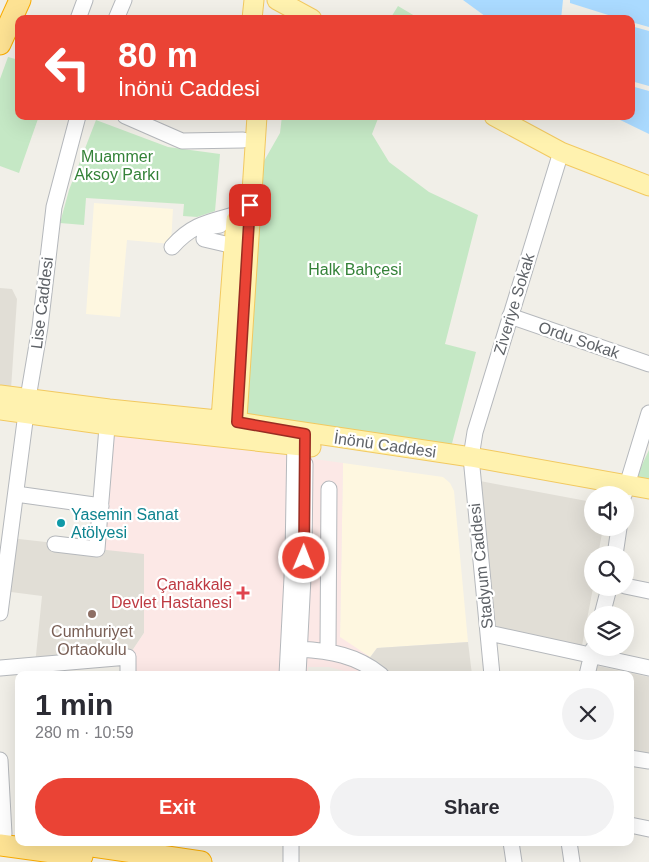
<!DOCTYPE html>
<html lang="en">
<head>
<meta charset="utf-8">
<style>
	body { margin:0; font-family:Helvetica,sans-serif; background:#f2f2f3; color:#2b2b33; height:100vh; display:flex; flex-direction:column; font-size:19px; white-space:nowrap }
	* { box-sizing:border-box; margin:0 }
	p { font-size:16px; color:#7c7c81 }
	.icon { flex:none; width:28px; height:28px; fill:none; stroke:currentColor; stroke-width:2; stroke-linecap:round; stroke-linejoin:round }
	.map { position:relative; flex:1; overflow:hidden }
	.sheet { position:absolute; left:15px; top:671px; width:619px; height:175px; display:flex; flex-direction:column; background:#fff; border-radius:10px; box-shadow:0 5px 20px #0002 }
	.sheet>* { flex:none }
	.guide { position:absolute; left:15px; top:15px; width:620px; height:105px; border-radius:10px; box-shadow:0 5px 20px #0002; background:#ea4335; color:#fff; overflow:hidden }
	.fabs { position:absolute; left:584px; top:486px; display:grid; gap:10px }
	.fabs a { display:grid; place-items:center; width:50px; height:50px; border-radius:50%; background:#fff; box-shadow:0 5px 20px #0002; font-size:25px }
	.pin { position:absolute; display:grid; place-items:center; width:42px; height:42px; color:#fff; margin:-21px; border-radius:10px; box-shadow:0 2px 8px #0006 }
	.me { position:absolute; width:55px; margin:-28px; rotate:1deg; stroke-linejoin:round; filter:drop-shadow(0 0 4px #0008) }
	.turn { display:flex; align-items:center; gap:18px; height:105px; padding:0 20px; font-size:22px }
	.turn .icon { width:65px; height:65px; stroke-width:2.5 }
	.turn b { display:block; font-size:35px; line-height:42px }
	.round { display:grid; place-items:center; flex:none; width:52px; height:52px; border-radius:26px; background:#f2f2f3 }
	.summary { display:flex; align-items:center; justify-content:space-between; height:85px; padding:0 20px }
	h1 { font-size:30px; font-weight:700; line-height:38px }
	.action { display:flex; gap:10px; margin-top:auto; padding:10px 20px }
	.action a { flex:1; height:58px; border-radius:30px; background:#ea4335; color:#fff; font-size:20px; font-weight:700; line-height:58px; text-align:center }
	.action a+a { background:#f2f2f3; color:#2b2b33 }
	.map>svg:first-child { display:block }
	.commercial { fill:#fef7e0 }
	.education { fill:#e1ded6 }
	.medical { fill:#fce8e6 }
	.green { fill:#c5e8c5 }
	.water { fill:#aadaff }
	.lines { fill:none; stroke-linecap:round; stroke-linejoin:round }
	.minor-casing { stroke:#b5b8bc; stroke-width:17 }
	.major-casing { stroke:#f2c960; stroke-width:21 }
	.highway-casing { stroke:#f9ab00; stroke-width:23 }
	.minor { stroke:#fff; stroke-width:15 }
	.major { stroke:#fff2af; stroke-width:19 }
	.highway { stroke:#fde293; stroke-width:21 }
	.route-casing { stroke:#982c22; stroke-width:12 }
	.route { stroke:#ea4335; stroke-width:9 }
	.culture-dot { fill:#0f9aa8; stroke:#fff; stroke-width:2 }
	.health-dot { fill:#e0444e; stroke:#fff; stroke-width:2 }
	.education-dot { fill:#8d6e63; stroke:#fff; stroke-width:2 }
	.labels { text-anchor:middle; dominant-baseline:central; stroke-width:4.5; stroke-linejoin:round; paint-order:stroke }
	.park-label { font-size:16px; fill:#348238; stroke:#fff }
	.street-label { font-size:16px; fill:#5f6368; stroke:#fff }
	.culture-label { font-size:16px; fill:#0d838f; stroke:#fff; text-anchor:start }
	.health-label { font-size:16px; fill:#be3a42; stroke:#fff; text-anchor:end }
	.education-label { font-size:16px; fill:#785e54; stroke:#fff }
</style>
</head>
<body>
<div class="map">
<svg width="649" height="862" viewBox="0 0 649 862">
	<rect width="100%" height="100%" fill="#f1efe8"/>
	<path class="commercial" d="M94 203 173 209 171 244 127 240 120 317 86 314Z
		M343 463 443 477 450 483 454 491 468 642 377 648 370 657 340 638Z"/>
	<path class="education" d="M0 288 12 289 17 299 11 389H0Z
		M480 481 592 502V528H603L598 555H592L593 588 581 651 496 632Z
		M10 538 144 553V633L128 657 35 665 42 596 3 591Z
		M468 642 472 675H357L377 648Z
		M594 665 649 677V754L630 750V675H592Z"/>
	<path class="medical" d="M107 434 212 445 343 463 340 637 370 657 356 674 329 667H308V675H128V657L144 633V554L97 549Z"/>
	<path class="green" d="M398 6 420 19H390Z
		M8 57 19 60V116H39L19 173 0 166V79Z
		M282 116H379L372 134 389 162 429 192 478 215 445 344 476 352 450 451 240 413 255 158 264 161 280 133Z
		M96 120 168 147 220 154 215 211 197 217 183 216 184 204 86 198 84 225 60 223 69 190Z
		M649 450V486L633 484Z"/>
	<path class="water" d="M463 0H563L561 19H489Z
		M570 0H649V27L631 22V19H621L570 3Z
		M631 26 649 31V86L631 81Z
		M631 86 649 91V134L612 116H631Z"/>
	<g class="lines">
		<defs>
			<path id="minor" d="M78 19 85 0
				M116 19 124 0
				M125 116 182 141 243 140
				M220 225 207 227 204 239 234 246
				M172 247C192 224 209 222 237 214
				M510 316 649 364
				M16 494 101 506
				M624 495 649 413
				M55 544 97 549 108 415
				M615 555 619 528
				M625 586 649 591
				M0 613 28 398 40 327 54 207 78 116
				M602 615 609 588
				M489 633 649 668
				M299 649C331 651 356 655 381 675
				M328 650 329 489
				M0 668 128 657V675
				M287 675 293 558 295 436
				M298 675 304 558 305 464
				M492 675 471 457 475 432 561 152
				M587 675 593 649
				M630 758 649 761
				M0 760 4 834
				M630 825 649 829
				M511 842 514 862
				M569 842 572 862
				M291 862V842"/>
			<path id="major" d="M277 0 312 19
				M252 19 254 0
				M494 116 561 152 649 186
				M0 395 109 409 237 422 471 457 649 489
				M0 410 108 425 311 447
				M220 432 236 220
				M236 434 257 116"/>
			<path id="highway" d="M0 44 20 0
				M65 842 201 862
				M0 845 82 856"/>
		</defs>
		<use href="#minor" class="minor-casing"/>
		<use href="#major" class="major-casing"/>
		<use href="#highway" class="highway-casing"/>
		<use href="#minor" class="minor"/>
		<use href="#major" class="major"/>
		<use href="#highway" class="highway"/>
	</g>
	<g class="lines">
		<defs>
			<path id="route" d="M250 205 237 422 305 434 304 558"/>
		</defs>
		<use href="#route" class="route-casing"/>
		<use href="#route" class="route"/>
	</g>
	<circle class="culture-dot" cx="61" cy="523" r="5"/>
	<path class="health-dot" d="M240.5 585.5h5v5h5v5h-5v5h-5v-5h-5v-5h5z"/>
	<circle class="education-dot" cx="92" cy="614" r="5"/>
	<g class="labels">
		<g class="park-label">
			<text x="117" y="156">Muammer<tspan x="117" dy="18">Aksoy Parkı</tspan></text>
			<text x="355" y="269">Halk Bahçesi</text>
		</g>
		<g class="street-label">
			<text transform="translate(42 303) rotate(-83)">Lise Caddesi</text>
			<text transform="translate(514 304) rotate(-73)">Ziveriye Sokak</text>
			<text transform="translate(579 340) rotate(19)">Ordu Sokak</text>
			<text transform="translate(385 445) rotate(8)">İnönü Caddesi</text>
			<text transform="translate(481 566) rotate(-96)">Stadyum Caddesi</text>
		</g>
		<g class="culture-label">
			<text x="71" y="514">Yasemin Sanat<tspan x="71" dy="18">Atölyesi</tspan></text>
		</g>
		<g class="health-label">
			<text x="232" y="584">Çanakkale<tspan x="232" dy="18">Devlet Hastanesi</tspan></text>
		</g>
		<g class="education-label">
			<text x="92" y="631">Cumhuriyet<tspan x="92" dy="18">Ortaokulu</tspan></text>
		</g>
	</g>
</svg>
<div class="fabs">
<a><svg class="icon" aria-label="sound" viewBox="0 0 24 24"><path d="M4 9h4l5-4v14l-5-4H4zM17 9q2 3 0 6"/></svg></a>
<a><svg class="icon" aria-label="search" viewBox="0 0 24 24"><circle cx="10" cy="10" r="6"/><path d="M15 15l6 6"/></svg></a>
<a><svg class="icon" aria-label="layers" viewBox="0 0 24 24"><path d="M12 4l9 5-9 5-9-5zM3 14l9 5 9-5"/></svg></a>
</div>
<div class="pin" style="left:250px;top:205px;background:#d93025"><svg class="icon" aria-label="arrive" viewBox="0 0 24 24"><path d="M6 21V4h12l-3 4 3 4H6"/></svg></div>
<svg class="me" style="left:304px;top:558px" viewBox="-20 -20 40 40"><circle r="17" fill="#ea4335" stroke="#fff" stroke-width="3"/><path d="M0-11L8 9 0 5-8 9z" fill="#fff"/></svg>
<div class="guide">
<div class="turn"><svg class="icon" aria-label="left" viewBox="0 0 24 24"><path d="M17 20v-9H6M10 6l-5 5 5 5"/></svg><div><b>80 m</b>İnönü Caddesi</div></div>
</div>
<section class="sheet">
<div class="summary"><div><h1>1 min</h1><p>280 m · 10:59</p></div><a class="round"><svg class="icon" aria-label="close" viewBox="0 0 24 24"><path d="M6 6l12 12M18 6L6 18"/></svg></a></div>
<div class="action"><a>Exit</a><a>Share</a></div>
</section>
</div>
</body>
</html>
